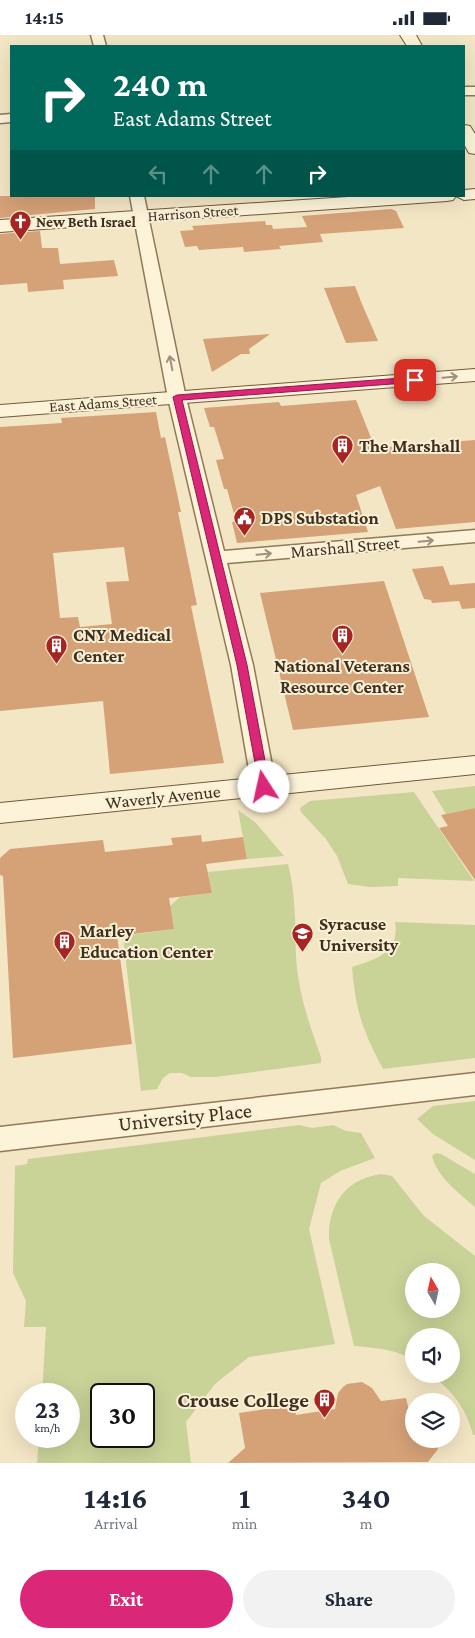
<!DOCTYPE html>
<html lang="en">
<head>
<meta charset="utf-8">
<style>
	body { margin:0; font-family:"Crimson Pro",serif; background:#f2f2f3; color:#1f2937; height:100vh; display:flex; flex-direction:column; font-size:19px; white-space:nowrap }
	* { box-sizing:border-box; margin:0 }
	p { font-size:16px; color:#747a83 }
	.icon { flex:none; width:28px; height:28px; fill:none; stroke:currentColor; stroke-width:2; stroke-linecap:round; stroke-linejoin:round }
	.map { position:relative; height:1428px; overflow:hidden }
	.side { display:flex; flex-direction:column; background:#fff; flex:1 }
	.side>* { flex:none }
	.banner { position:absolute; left:10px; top:10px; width:455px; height:152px; border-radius:0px; box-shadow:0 5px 20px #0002; background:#00695c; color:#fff; overflow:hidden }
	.needle { width:32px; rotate:351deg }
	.controls { position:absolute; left:405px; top:1228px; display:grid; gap:10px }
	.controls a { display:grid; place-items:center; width:55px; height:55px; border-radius:50%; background:#fff; box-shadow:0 5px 20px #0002; font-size:25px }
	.speed { position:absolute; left:15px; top:1348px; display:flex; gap:10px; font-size:25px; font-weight:700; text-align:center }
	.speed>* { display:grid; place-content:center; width:65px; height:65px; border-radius:50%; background:#fff; box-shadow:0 5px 20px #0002; line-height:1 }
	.speed small { font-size:12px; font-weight:400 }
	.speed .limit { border:2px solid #111; border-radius:8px; background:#fff; color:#111 }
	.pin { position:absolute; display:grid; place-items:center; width:42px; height:42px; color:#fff; margin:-21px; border-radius:10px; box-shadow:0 2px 8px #0006 }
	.me { position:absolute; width:55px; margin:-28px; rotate:350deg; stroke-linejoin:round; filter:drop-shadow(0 0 4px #0008) }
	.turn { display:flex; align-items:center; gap:18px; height:105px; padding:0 20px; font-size:22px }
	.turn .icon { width:65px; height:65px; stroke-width:2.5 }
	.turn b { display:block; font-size:35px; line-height:42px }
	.lanes { display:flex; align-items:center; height:48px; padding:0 20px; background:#0003; justify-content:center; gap:25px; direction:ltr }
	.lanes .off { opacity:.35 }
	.eta { display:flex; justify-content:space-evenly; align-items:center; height:85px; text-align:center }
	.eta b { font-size:30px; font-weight:700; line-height:35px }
	.button { display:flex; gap:10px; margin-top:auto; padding:10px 20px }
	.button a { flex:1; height:58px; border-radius:30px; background:#db2777; color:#fff; font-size:20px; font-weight:700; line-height:58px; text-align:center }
	.button a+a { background:#f2f2f3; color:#1f2937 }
	.status { display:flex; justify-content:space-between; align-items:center; height:35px; padding:0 25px; background:#fff; direction:ltr }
	.status svg { height:14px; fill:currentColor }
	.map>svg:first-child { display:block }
	.green { fill:#c9d297; fill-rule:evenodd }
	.building { fill:#d5a177; fill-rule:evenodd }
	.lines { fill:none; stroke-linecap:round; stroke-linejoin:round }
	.street-casing { stroke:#907858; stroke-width:3 }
	.secondary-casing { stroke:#72593b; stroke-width:2 }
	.street { fill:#fcf3d9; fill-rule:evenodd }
	.secondary { fill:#fcf3d9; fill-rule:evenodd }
	.oneway { stroke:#9e917c }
	.route { fill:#db2777; stroke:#8e194d }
	.labels { text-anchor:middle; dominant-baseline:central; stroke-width:4; stroke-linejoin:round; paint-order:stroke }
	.far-street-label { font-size:15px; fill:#3f2f1e; stroke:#f9f0d5 }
	.far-poi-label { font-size:15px; font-weight:bold; fill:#3f2f1e; stroke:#f9f0d5; text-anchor:start }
	.poi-label { font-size:18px; font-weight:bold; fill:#3f2f1e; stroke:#f9f0d5; text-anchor:start }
	.street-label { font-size:18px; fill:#3f2f1e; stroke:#f9f0d5 }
	.near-street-label { font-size:21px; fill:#3f2f1e; stroke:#f9f0d5 }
	.near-poi-label { font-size:21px; font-weight:bold; fill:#3f2f1e; stroke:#f9f0d5; text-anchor:end }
</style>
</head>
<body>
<div class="status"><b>14:15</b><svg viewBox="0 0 49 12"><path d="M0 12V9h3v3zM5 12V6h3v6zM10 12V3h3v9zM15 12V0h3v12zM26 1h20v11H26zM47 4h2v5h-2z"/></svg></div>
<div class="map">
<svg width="475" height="1428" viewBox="0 0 475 1428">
	<rect width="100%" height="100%" fill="#f3e6c5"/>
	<path class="green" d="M475 751V773L446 779 432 756Z
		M414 757 474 846 398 843V851L370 852 348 849 337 821 326 804 301 777 300 773 310 766Z
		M238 775 255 787 284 821 247 824Z
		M288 829C296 860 295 890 296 921 298 957 309 989 321 1022V1028L216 1042H191L182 1038H170L163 1043 157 1054 141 1056 123 901 174 894 170 871 180 862 212 858 208 837Z
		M395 887 475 890V1023L383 1034C362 994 356 977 352 932 377 924 400 918 395 887Z
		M475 1066V1125L433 1099 417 1084 433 1071Z
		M299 1090 312 1093 333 1090 346 1096 361 1098 375 1123 340 1136 321 1148 309 1194 335 1309 249 1322 215 1349 186 1387 191 1428H37L39 1401H69V1359H42L46 1292H24L26 1266 13 1238 15 1131 27 1129 28 1124ZM101 1359H144V1401H101Z
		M436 1118 441 1119 475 1139V1172C459 1158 437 1142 432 1121Z
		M381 1139 392 1141 424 1181 475 1221V1400H473C466 1373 453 1356 430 1339H451V1301H414V1326C398 1314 374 1313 354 1311L329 1204C328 1169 346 1144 381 1139ZM414 1236H451V1274H414Z"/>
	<path class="building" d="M0 161H95V174L0 183Z
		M391 174 396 176 404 193 320 199 323 207 279 211 281 214 244 217 243 212 199 215 197 211 185 212 180 196 194 195 192 191 265 186 266 190H272L273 194 307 192 302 181Z
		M40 196 42 213H58L60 229 114 225 118 241 63 245 64 254 28 257 27 248 0 250V199Z
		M355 251 362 269 378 306 346 308 324 253Z
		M270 299 249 314 250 319H241L212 337 203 304Z
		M356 365 375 413 475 405V487L396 494 380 451 356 460 368 497 237 508 232 487 236 486 227 454H224L216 425 224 424 214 392H210L204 373 279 367 281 371Z
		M156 377 161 403 165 402 181 477H178L197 570 191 571 224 728 110 739 103 666 0 676V392L62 388 61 383ZM124 512 129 546 106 547 112 589 80 592 78 582 60 583 53 518Z
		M443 531 450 550 475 548V573L462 574 459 566 432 568 431 565 424 564 412 534Z
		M384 546 429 682 293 695 260 558Z
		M475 773V845L439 793 448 791 441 780Z
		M201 800 202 807 243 802 247 824 206 829 212 858 169 863 174 894 117 901 132 1009 13 1023 3 841 0 840V823L10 814 103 805 105 817 173 810 171 803Z
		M362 1347 372 1353 381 1366 406 1363 412 1388H414V1404H435L438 1414 428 1427 228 1428 245 1413 239 1378 294 1370 296 1380 335 1374 338 1358 343 1352 347 1349Z"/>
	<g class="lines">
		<defs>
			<path id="street" d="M91 0H103L106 11H94Z
				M464 52H475V60H464Z
				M11 79V87L0 88V80Z
				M130 161H144L186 363 224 516 475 495V507L227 528 253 630 276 752 272 758 264 760 256 758 252 752 231 630 168 363Z
				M475 1038V1060L0 1116V1092Z"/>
			<path id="secondary" d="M400 0H416L422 11H407Z
				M464 90 470 91 475 99V119L469 118 464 109Z
				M475 154V164L464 165 456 161H464V155Z
				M363 161H456L453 165 447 166 0 197V185Z
				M475 334V346L0 382V370Z
				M475 721V739L0 788V768Z"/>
		</defs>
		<use href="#street" class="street-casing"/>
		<use href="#secondary" class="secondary-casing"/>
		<use href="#street" class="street"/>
		<use href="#secondary" class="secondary"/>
	</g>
	<defs><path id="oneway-shaft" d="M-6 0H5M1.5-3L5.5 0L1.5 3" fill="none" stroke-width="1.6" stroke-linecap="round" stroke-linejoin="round" transform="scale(1.25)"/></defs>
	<g class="oneway">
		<use href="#oneway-shaft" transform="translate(171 328) rotate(-101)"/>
		<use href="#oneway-shaft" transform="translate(450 342) rotate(-5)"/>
		<use href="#oneway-shaft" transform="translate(426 506) rotate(-5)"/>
		<use href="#oneway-shaft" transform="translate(264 519) rotate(-5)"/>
	</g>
	<path class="route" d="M415 342 419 345 418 347 182 365 247 630 270 752 268 755H260L237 630 173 362 177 360Z"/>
	<defs>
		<symbol id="church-pin" viewBox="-11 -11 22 30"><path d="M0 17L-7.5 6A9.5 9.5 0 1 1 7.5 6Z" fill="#a62522" stroke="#f9f0d5"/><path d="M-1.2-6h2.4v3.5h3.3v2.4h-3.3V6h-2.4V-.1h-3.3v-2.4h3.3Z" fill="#fff"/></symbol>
		<symbol id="building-pin" viewBox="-11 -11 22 30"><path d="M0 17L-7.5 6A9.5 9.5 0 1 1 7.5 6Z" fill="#a62522" stroke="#f9f0d5"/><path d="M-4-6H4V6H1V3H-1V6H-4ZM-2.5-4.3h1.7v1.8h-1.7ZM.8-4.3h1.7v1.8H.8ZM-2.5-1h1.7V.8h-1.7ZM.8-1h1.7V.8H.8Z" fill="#fff"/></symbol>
		<symbol id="civic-pin" viewBox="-11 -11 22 30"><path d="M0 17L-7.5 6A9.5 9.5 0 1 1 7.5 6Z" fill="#a62522" stroke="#f9f0d5"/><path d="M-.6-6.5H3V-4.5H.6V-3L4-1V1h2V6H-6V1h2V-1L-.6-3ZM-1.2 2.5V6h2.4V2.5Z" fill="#fff"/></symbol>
		<symbol id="university-pin" viewBox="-11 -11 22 30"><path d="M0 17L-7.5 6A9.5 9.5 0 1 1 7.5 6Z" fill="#a62522" stroke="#f9f0d5"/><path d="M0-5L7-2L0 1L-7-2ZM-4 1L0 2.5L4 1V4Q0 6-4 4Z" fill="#fff"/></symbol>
	</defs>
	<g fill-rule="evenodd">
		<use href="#church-pin" x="8" y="174" width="25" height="34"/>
		<use href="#building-pin" x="330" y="398" width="25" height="34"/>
		<use href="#civic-pin" x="232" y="470" width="25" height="34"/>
		<use href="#building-pin" x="330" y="588" width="25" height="34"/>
		<use href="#building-pin" x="44" y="598" width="25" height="34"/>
		<use href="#university-pin" x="290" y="886" width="25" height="34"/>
		<use href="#building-pin" x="52" y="894" width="25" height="34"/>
		<use href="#building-pin" x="312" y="1352" width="25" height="34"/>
	</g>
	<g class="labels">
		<g class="far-street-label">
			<text transform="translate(193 178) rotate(-4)">Harrison Street</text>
			<text transform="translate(103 368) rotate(-4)">East Adams Street</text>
		</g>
		<g class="far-poi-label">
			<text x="36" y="187">New Beth Israel</text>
		</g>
		<g class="poi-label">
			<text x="359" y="411">The Marshall</text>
			<text x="261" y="483">DPS Substation</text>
			<text x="73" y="600">CNY Medical<tspan x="73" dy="21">Center</tspan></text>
			<text x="342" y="631" text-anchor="middle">National Veterans<tspan x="342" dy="21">Resource Center</tspan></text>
			<text x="319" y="889">Syracuse<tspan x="319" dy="21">University</tspan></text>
			<text x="80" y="896">Marley<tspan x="80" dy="21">Education Center</tspan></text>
		</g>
		<g class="street-label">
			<text transform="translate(345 512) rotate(-5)">Marshall Street</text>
			<text transform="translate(163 762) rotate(-6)">Waverly Avenue</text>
		</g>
		<g class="near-street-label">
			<text transform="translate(185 1082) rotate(-6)">University Place</text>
		</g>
		<g class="near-poi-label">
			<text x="309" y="1365">Crouse College</text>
		</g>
	</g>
</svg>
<div class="controls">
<a><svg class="needle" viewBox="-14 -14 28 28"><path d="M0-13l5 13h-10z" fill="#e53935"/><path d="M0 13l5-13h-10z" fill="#747a83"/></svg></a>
<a><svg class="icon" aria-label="sound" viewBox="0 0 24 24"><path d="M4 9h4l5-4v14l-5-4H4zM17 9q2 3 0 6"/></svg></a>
<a><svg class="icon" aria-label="layers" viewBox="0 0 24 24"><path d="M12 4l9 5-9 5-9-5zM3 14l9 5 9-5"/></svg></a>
</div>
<div class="speed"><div>23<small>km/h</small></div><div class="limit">30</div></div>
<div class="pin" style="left:415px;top:345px;background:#d93025"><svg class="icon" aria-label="arrive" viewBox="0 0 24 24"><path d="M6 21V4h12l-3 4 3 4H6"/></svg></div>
<svg class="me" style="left:264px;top:752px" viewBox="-20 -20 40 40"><circle r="19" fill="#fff"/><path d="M0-13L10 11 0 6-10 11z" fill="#db2777"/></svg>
<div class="banner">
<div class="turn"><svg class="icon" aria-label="right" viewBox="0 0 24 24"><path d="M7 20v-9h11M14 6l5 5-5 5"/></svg><div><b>240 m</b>East Adams Street</div></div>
<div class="lanes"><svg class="icon off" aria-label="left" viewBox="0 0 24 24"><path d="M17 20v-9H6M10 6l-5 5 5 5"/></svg><svg class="icon off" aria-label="ahead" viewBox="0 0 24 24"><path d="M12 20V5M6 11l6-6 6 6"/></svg><svg class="icon off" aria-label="ahead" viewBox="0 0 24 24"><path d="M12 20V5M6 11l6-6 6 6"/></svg><svg class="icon" aria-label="right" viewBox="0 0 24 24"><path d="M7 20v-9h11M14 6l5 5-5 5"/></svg></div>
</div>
</div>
<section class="side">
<div class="eta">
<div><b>14:16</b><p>Arrival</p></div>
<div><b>1</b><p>min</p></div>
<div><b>340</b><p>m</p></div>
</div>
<div class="button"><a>Exit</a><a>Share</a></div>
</section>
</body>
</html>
